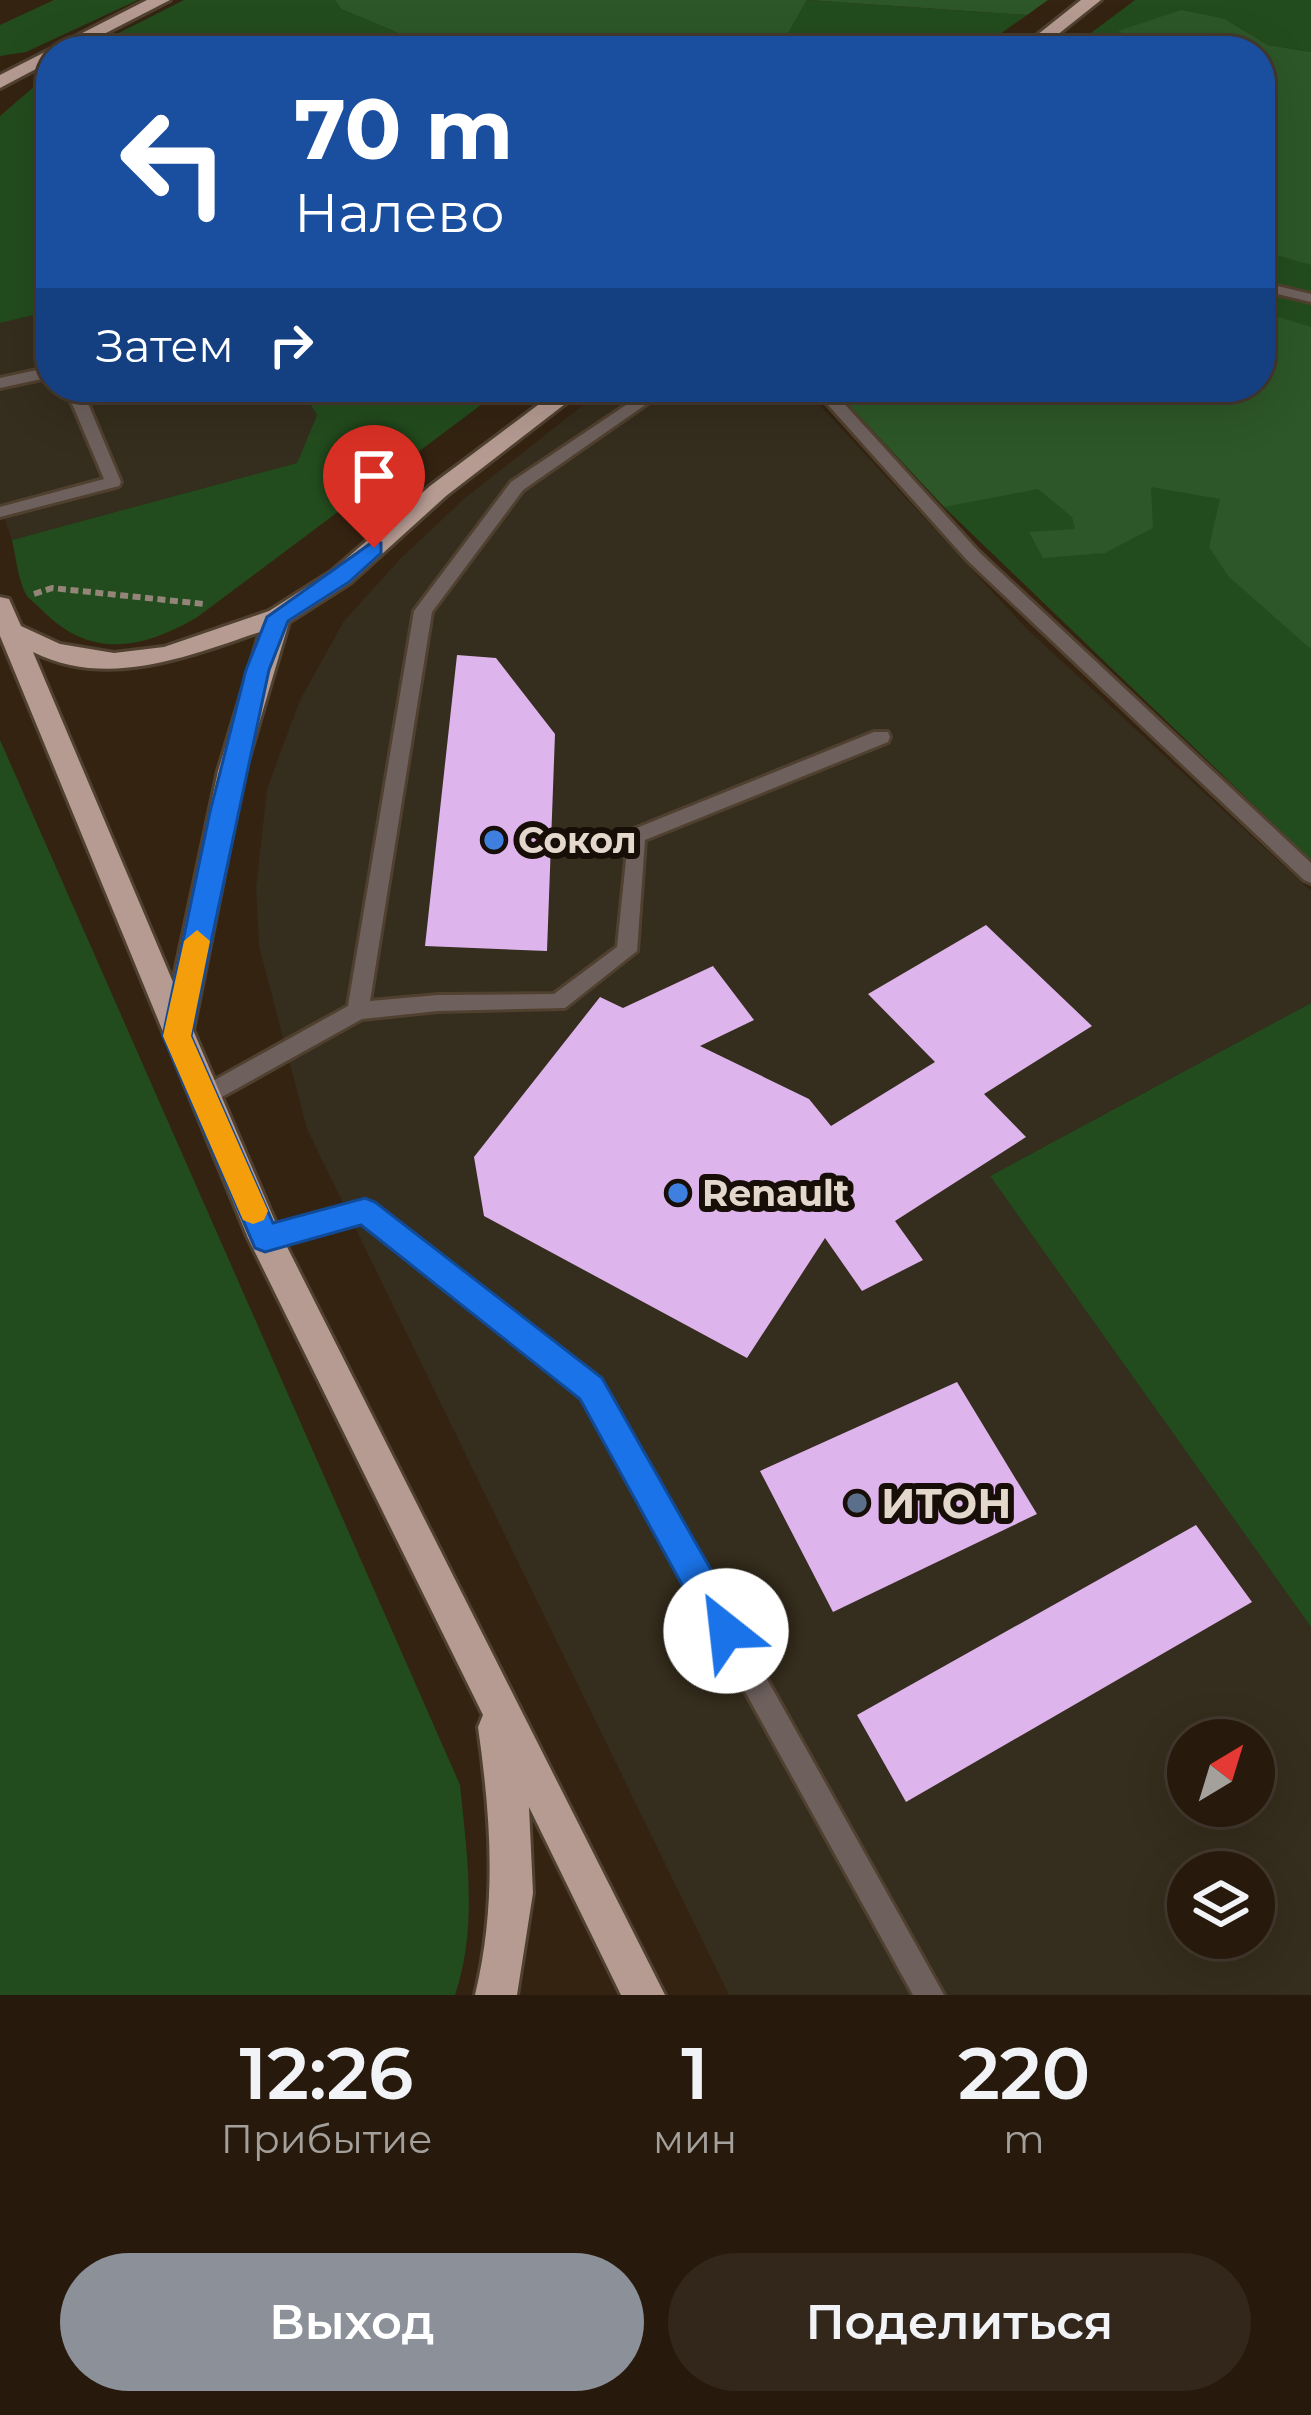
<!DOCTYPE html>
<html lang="ru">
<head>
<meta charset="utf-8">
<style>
	body { margin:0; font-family:Montserrat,sans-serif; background:#33271b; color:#f1f3f6; height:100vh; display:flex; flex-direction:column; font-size:45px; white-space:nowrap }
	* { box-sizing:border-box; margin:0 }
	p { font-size:39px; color:#a4a19d }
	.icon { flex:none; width:66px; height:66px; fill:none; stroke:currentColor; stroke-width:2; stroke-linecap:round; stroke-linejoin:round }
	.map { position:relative; height:1995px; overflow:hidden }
	.drawer { display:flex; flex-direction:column; background:#271a0d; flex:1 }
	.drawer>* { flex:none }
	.banner { position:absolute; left:36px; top:36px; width:1239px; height:366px; border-radius:48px; box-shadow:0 12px 48px #0002,0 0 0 3px #43382e; background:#1a4fa0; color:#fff; overflow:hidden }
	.needle { width:78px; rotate:38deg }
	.tools { position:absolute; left:1167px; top:1719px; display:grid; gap:24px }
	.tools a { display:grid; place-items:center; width:108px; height:108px; border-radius:50%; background:#271a0d; box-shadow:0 12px 48px #0002,0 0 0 3px #43382e; font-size:60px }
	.pin { position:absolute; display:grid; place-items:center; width:102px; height:102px; color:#fff; margin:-123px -51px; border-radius:50% 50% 50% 0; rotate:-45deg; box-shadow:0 0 12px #0007 }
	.pin .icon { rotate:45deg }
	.me { position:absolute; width:132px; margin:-66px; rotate:331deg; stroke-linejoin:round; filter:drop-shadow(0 0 9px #0008) }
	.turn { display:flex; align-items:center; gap:42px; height:252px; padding:0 60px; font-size:54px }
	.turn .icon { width:156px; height:156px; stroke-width:2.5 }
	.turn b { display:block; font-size:84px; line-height:102px }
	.then { display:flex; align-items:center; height:114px; padding:0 60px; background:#0003; gap:24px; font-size:45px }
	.eta { display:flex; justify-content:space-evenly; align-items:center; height:204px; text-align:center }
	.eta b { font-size:72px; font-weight:600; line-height:84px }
	.action { display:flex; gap:24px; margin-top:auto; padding:24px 60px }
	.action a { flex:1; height:138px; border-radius:72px; background:#8c9099; color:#fff; font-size:48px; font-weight:600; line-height:138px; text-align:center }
	.action a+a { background:#33271b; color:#f1f3f6 }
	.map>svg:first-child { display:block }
	.commercial { fill:#352d1d; fill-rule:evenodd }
	.green { fill:#234c1e }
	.forest { fill:#2d5728 }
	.building { fill:#deb4ec }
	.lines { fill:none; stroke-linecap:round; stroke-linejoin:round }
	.service-casing { stroke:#50402f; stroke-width:6 }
	.primary-casing { stroke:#50402f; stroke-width:6 }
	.path { stroke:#938577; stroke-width:6; stroke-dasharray:8 4.5; stroke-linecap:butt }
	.service { fill:#6e615d; fill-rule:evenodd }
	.primary { fill:#b59b92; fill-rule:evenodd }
	.route { fill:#1a73e8; stroke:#114b97; stroke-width:3 }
	.slow { fill:#f59e0b }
	.shop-dot { fill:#3f7fe0; stroke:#160e07; stroke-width:4.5 }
	.service-dot { fill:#5c6f8a; stroke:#160e07; stroke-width:4.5 }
	.labels { text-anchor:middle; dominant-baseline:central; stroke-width:12; stroke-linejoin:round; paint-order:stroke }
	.poi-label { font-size:36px; font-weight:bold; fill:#e4d8cd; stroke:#160e07; text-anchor:start }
	.near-poi-label { font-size:42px; font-weight:bold; fill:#e4d8cd; stroke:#160e07; text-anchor:start }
</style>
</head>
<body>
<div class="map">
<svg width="1311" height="1995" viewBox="0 0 1311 1995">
	<rect width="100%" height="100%" fill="#342311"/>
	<path class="commercial" d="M51 311V387H300L317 415 297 463 12 540 0 506V323Z
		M606 387H803L1028 630 1311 891V1003L990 1176 1311 1627V1995H729L307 1129 259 946 256 888 267 789 300 700 344 621 400 559 465 498ZM1188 1740H1254V1806H1188ZM1188 1872H1254V1938H1188Z"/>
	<path class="green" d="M54 0H138L26 52 0 56V25Z
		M184 0H335L341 9 441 51H83Z
		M807 0 1027 15 976 51H778Z
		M1135 0H1311V52L1268 45 1225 19 1120 31 1161 51H1067Z
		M51 72V311L0 323V116Z
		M1260 161 1311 180V860L944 507 972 387H1260Z
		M300 387H505L196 618C140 650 89 659 41 609 40 608 28 597 27 596 18 581 16 557 12 540L297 463 317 415Z
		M0 740 460 1785C467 1855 478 1927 455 1995H0Z
		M1311 1003V1627L990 1176Z"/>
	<path class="forest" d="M335 0H1048L1027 15 807 0 778 51H441L341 9Z
		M1181 10 1225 19 1268 45 1311 52V265L1260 250V51H1161L1118 31Z
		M1260 311 1311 327V649L1229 577 1209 547 1220 499 1151 487 1153 528 1105 553 1043 558 1029 532 1075 529 1072 517 1038 489 944 507 832 387H1260Z"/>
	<path class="building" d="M457 655 496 658 555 734 547 951 425 946Z
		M986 925 1092 1026 984 1094 1026 1137 895 1221 923 1260 862 1291 825 1238 747 1358 484 1216 474 1157 600 997 623 1008 713 966 754 1020 700 1046 809 1099 831 1126 935 1062 868 994Z
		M957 1382 1037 1514 833 1612 760 1471Z
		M1196 1525 1252 1602 906 1802 857 1715Z"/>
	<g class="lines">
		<defs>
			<path id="service" d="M1260 282 1311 294V302L1260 290Z
				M51 367V377L0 388V378Z
				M65 387H81L121 482 119 486 0 517V507L104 479Z
				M653 387H671L523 490 432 612 370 1001 438 995 554 994 617 947 629 831 874 732H888L890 737 888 742 645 840 637 951 565 1008 438 1011 362 1019 211 1103 203 1106 195 1103 192 1097 195 1091 348 1006 414 611 511 482Z
				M812 387H829L979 552 1311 863V883L1304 880 967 560Z
				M365 1201 600 1381 944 1995H913L582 1397 362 1222 265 1248 257 1245 253 1238 257 1231 265 1228Z"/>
			<path id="primary" d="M147 0H170L71 51H51V61L0 88V75Z
				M1081 0H1101L1037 51H1017Z
				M562 387H587L446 496 350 583 289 622 245 771 193 1030 280 1233 665 1995H621L529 1807 533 1893 517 1995H475C497 1904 491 1819 478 1727L483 1715 248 1238 0 636V597L9 599 21 626 60 644 114 653 164 647 269 611 332 571 430 486ZM260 632 218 771 173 982 33 652C108 689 186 657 260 632Z"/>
		</defs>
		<use href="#service" class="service-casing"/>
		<use href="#primary" class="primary-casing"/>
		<path class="path" d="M34 594 52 588 204 604"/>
		<use href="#service" class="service"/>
		<use href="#primary" class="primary"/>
	</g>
	<path class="route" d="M374 541 381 543V553L349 582 288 621 269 670 191 1036 273 1223 365 1198 375 1202 602 1378 739 1619 744 1631 739 1643 726 1648 714 1643 580 1399 361 1225 265 1252 255 1248 163 1036 210 812 246 670 267 617Z"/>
	<path class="slow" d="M197 930 210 941 191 1036 268 1211 264 1220 253 1224 243 1220 163 1036 184 941Z"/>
	<g class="shop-dot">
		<circle cx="494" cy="840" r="12"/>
		<circle cx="678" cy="1193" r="12"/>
	</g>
	<circle class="service-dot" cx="857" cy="1503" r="12"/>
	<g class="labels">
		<g class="poi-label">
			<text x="518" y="840">Сокол</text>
			<text x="702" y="1193">Renault</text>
		</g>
		<g class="near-poi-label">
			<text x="881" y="1503">ИТОН</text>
		</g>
	</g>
</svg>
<div class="tools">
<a><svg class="needle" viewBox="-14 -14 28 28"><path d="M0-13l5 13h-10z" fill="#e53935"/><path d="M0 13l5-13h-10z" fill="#a4a19d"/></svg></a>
<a><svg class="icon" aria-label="layers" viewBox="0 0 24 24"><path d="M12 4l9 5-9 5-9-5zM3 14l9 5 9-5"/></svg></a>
</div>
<div class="pin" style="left:374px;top:548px;background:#d93025"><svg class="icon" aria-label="arrive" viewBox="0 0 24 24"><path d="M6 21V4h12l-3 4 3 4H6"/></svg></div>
<svg class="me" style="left:726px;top:1631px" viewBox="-20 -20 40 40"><circle r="19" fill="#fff"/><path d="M0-13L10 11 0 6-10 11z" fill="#1a73e8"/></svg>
<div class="banner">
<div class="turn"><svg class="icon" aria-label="left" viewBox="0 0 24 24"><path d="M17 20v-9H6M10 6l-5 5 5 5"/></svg><div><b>70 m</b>Налево</div></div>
<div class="then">Затем<svg class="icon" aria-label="right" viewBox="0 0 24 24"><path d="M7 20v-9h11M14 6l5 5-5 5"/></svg></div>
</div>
</div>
<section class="drawer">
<div class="eta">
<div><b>12:26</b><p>Прибытие</p></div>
<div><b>1</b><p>мин</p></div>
<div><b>220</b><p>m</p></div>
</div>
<div class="action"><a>Выход</a><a>Поделиться</a></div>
</section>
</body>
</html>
